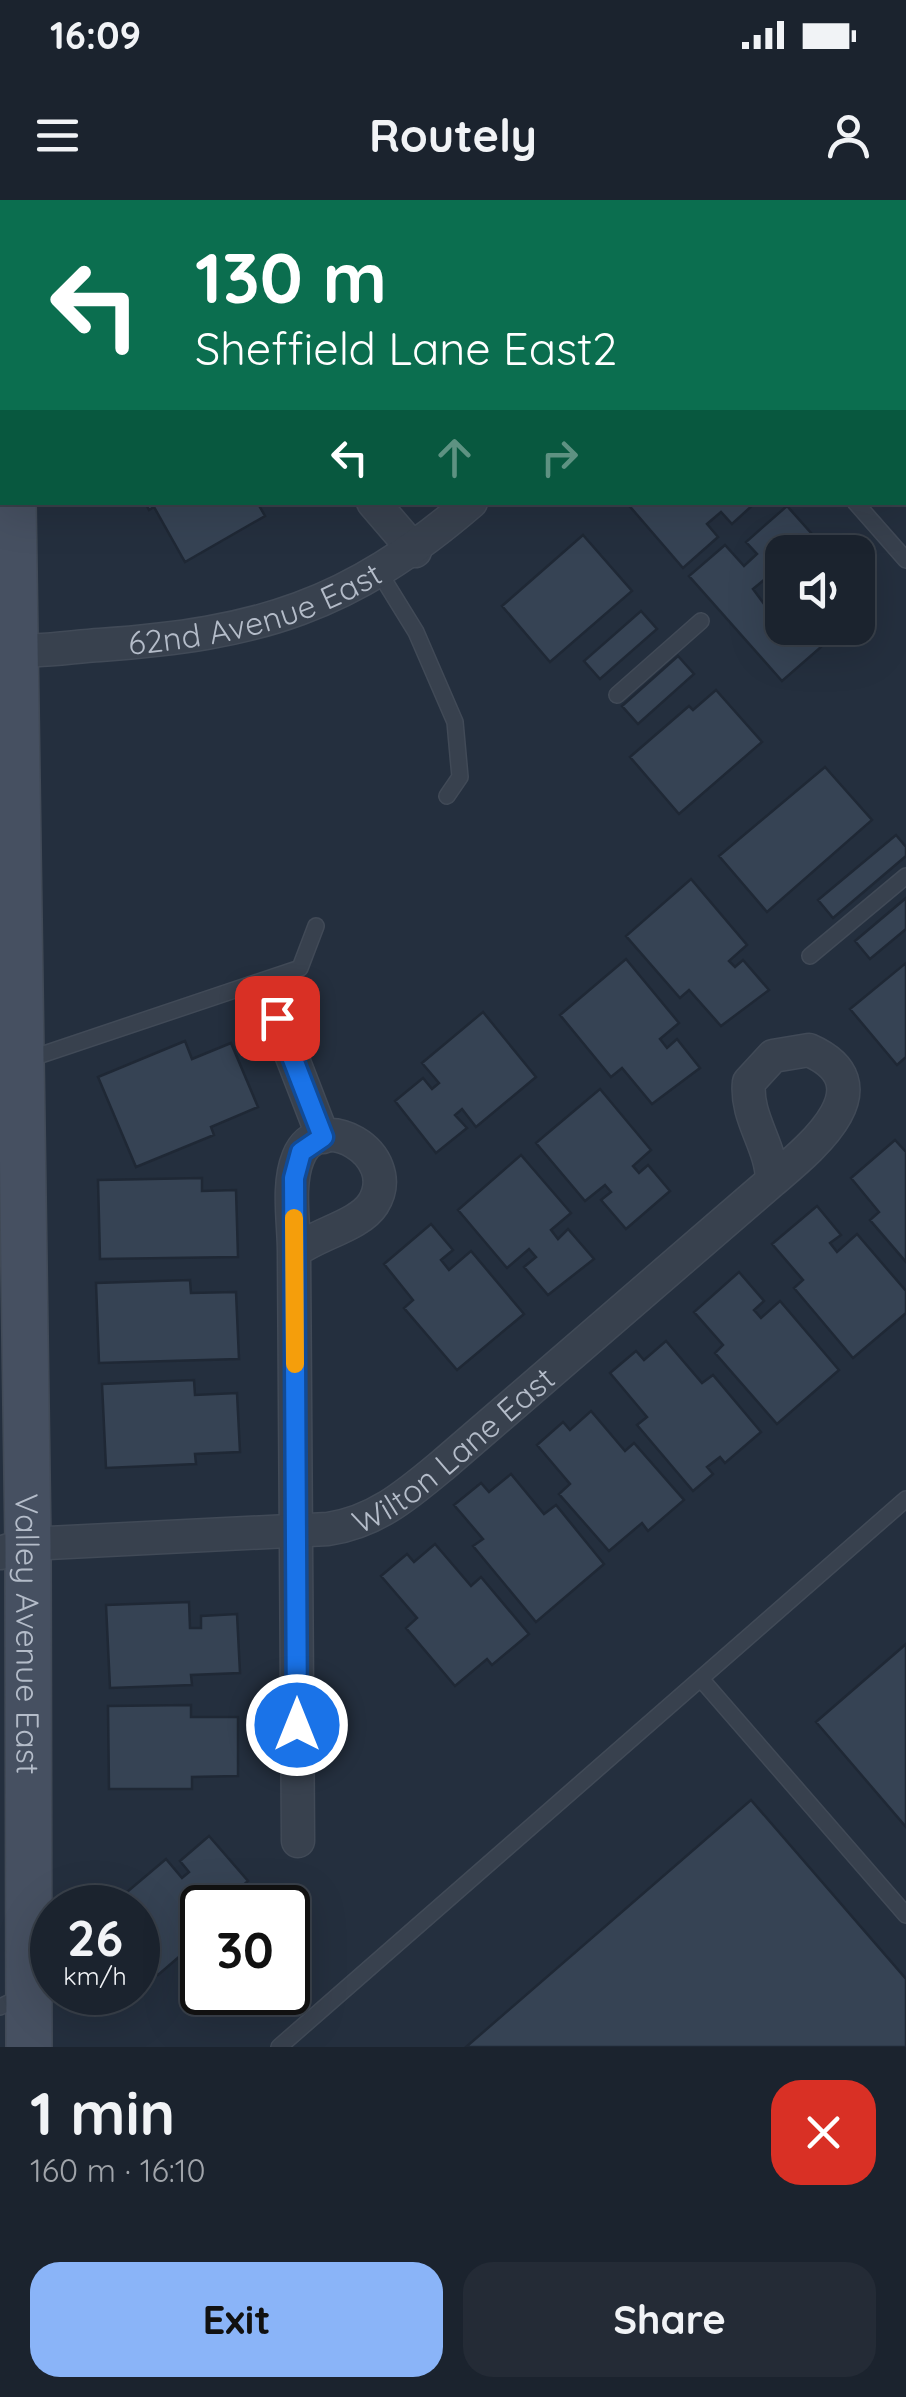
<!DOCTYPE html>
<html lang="en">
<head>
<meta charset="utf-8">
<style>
	body { margin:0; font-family:Quicksand,sans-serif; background:#242b36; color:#f1f3f6; height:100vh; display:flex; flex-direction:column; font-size:38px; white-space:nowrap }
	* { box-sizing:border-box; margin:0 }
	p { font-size:32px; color:#a0a4aa }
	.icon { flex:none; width:55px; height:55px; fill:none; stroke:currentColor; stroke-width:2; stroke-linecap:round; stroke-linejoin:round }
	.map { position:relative; height:1847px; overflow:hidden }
	.side { display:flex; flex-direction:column; background:#1b232e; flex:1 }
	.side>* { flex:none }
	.hud { position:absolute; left:0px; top:0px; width:908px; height:305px; box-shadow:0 10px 40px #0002,0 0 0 2px #39404a; background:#0b6e4f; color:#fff; overflow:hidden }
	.controls { position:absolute; left:765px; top:335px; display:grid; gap:20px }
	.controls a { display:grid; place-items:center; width:110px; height:110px; border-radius:20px; background:#1b232e; box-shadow:0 10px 40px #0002,0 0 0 2px #39404a; font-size:50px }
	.speed { position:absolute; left:30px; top:1685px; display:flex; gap:20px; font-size:50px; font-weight:700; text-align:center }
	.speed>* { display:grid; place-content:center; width:130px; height:130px; border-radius:50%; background:#1b232e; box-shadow:0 10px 40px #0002,0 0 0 2px #39404a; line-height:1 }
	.speed small { font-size:25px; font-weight:400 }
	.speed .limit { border:5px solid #111; border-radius:15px; background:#fff; color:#111 }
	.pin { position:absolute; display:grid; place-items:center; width:85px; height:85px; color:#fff; margin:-42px; border-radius:20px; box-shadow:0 5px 15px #0006 }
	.me { position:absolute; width:110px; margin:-55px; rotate:0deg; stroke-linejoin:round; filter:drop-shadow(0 0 8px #0008) }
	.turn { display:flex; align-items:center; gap:35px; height:210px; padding:0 30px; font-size:45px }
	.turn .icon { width:130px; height:130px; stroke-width:2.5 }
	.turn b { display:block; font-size:70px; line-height:85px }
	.lanes { display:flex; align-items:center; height:95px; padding:0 30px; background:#0003; justify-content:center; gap:50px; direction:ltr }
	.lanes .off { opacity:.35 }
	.round { display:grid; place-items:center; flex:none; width:105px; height:105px; border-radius:30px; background:#242b36 }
	.headline { display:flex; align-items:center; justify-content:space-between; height:170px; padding:0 30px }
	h1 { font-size:60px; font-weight:700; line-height:75px }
	.cta { display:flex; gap:20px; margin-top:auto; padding:20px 30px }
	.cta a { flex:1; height:115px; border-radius:30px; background:#8ab4f8; color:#111; font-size:40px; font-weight:700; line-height:115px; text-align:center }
	.cta a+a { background:#242b36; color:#f1f3f6 }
	.status { display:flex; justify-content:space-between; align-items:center; height:70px; padding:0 50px; background:#1b232e; direction:ltr }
	.status svg { height:28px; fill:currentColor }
	header { display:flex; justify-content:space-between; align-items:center; height:130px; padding:0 30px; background:#1b232e; font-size:45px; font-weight:700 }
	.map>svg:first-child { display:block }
	.building { fill:#364354; stroke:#1f2835; stroke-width:2.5 }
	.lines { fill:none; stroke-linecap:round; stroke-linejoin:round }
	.service-casing { stroke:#414a57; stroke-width:18 }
	.minor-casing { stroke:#414a57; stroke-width:35 }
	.secondary-casing { stroke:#414a57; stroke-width:48 }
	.service { stroke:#38414e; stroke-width:15 }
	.minor { stroke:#38414e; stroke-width:32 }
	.secondary { stroke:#465061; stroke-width:45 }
	.route-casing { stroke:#114b97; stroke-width:25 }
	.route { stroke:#1a73e8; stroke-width:18 }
	.slow { stroke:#f59e0b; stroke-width:18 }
	.labels { text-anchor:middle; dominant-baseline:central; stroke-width:10; stroke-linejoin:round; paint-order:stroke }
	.street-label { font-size:32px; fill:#b4bcc9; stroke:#1d2633 }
</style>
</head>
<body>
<div class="status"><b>16:09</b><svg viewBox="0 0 49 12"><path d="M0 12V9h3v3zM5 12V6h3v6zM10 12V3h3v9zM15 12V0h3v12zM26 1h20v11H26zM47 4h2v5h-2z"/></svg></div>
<header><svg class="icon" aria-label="menu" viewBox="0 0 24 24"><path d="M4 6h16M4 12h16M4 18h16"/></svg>Routely<svg class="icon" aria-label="person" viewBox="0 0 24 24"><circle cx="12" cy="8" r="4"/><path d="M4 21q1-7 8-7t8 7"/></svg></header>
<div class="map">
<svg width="906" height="1847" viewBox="0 0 906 1847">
	<rect width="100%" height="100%" fill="#242f3e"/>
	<path class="building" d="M145 302H257L265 316 185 362 154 307 149 310Z
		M626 302H756L732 324 721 312 707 324 718 337 683 368Z
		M787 306 828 352H782V389L770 375 753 389 782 428H804L821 447 782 481 689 376 725 345 744 366 757 354 746 342Z
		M583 335 632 391 550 462 502 406Z
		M858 386 872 402 858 415Z
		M641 411 657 429 600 479 584 461Z
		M816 428H843L828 441Z
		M678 456 694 474 638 524 622 506Z
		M716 490 762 542 679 614 630 557 689 506 693 510Z
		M825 567 872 620 767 712 719 656Z
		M896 635 906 647V656L833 718 818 700Z
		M691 679 747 745 729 761 735 767 743 760 769 790 721 826 689 790 680 798 626 736Z
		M906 698V729L870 759 855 741Z
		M626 759 679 823 660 839 667 848 677 839 700 868 652 904 622 868 611 877 560 815Z
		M906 763V857L897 865 850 809Z
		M483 812 536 877 476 927 462 909 455 915 467 928 436 953 395 901 423 878 432 889 439 883 422 863Z
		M185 841 192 859 231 843 258 907 211 927 214 935 136 967 98 877Z
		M600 889 651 950 633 966 639 973 648 965 670 991 626 1029 601 1000 611 992 605 985 585 1001 536 943Z
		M895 940 906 952V1062L870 1020 879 1012 851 978Z
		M521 955 571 1013 551 1030 558 1039 568 1029 594 1059 548 1095 524 1067 536 1057 529 1049 507 1068 458 1010Z
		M202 978V991L236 990 238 1057 100 1059 98 980Z
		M817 1006 841 1035 830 1043 837 1052 857 1034 906 1091V1113L853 1158 794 1088 803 1080 772 1044Z
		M431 1024 453 1050 441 1060 449 1070 471 1051 524 1114 457 1170 404 1108 413 1100 384 1064Z
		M739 1072 764 1101 754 1110 761 1118 780 1101 839 1170 777 1224 715 1153 723 1145 694 1112Z
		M190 1080 191 1093 236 1092 239 1159 99 1163 96 1083Z
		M666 1141 702 1183 713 1175 761 1232 725 1263 720 1257 707 1267 713 1274 693 1291 637 1225 647 1217 610 1173 636 1151 644 1160Z
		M194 1180 195 1195 237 1193 240 1252 195 1254 196 1264 106 1268 102 1184Z
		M591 1211 625 1251 634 1243 684 1300 648 1331 642 1323 609 1351 559 1294 570 1284 537 1245 563 1222 570 1230Z
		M511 1274 544 1314 556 1305 604 1364 536 1422 473 1346 483 1339 454 1305 481 1283 489 1292Z
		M435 1344 471 1386 481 1377 529 1434 492 1465 487 1459 455 1486 406 1428 417 1418 381 1376 407 1354 414 1362Z
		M189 1402 190 1428H201V1416L237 1414 240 1473 191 1475 192 1485 110 1488 106 1405Z
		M906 1444V1627L816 1522Z
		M191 1505V1517H238V1576L192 1577V1589H109L108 1506Z
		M751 1600 906 1779V1847H466Z
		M209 1636 248 1681 217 1708H202V1737L158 1775 138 1752V1708H108L166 1659 182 1678 189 1672 180 1661Z"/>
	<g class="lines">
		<defs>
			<path id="service" d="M905 59 906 60
				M855 302 906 360
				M379 372 416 432 455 522 460 577 447 596
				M617 495 701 421
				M810 756 906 676
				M26 860 300 768 316 726
				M701 1479 906 1715
				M0 1807 25 1795
				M279 1847 906 1299"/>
			<g id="minor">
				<path d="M115 0 117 2"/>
				<path d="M637 0 638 2"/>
				<path d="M818 2 820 0"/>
				<path d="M373 302 415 351"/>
				<path id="s1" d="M0 448C32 454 67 447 100 445 258 434 349 407 471 302"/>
				<path d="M277 818 323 937"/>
				<path d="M294 1052C316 1034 359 1026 373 1004 404 954 318 905 298 958 287 985 294 1023 294 1052L298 1641"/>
				<path id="s2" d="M0 1353 28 1344 328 1329C376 1322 408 1294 444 1264L772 981C807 951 890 886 809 850L773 856 749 882C745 918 772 946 772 981"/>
			</g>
			<g id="secondary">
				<path d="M14 2V0"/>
				<path id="s3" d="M13 302 28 1344 29 1847"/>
			</g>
		</defs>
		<use href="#service" class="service-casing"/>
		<use href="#minor" class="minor-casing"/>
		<use href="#secondary" class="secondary-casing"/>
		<use href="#service" class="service"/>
		<use href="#minor" class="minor"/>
		<use href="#secondary" class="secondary"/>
	</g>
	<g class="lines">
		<defs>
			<path id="route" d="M277 818 323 937 301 952 294 978 297 1525"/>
		</defs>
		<use href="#route" class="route-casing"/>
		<use href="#route" class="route"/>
		<path class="slow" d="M294 1018 295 1164"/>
	</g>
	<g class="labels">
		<g class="street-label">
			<text stroke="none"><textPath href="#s1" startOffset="260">62nd Avenue East</textPath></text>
			<text stroke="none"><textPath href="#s2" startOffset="480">Wilton Lane East</textPath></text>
			<text stroke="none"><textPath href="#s3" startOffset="1132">Valley Avenue East</textPath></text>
		</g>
	</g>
</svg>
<div class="controls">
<a><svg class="icon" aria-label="sound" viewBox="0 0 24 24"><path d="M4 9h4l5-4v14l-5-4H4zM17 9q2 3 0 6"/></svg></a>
</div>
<div class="speed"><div>26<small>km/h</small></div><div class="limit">30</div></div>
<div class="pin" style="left:277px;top:818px;background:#d93025"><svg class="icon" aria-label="arrive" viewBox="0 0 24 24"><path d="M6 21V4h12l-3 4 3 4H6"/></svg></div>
<svg class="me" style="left:297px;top:1525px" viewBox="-20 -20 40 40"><circle r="17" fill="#1a73e8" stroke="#fff" stroke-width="3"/><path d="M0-11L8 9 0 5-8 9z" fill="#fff"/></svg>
<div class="hud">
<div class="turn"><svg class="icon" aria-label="left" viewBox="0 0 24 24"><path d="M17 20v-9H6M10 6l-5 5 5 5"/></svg><div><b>130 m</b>Sheffield Lane East2</div></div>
<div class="lanes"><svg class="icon" aria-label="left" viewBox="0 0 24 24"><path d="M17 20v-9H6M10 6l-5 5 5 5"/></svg><svg class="icon off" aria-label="ahead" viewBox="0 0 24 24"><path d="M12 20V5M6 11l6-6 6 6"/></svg><svg class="icon off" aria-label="right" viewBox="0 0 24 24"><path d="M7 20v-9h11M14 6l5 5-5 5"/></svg></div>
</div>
</div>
<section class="side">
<div class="headline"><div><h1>1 min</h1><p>160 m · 16:10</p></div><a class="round" style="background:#d93025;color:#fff"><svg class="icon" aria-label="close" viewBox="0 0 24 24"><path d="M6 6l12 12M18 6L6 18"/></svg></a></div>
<div class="cta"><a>Exit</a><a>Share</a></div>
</section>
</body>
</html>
